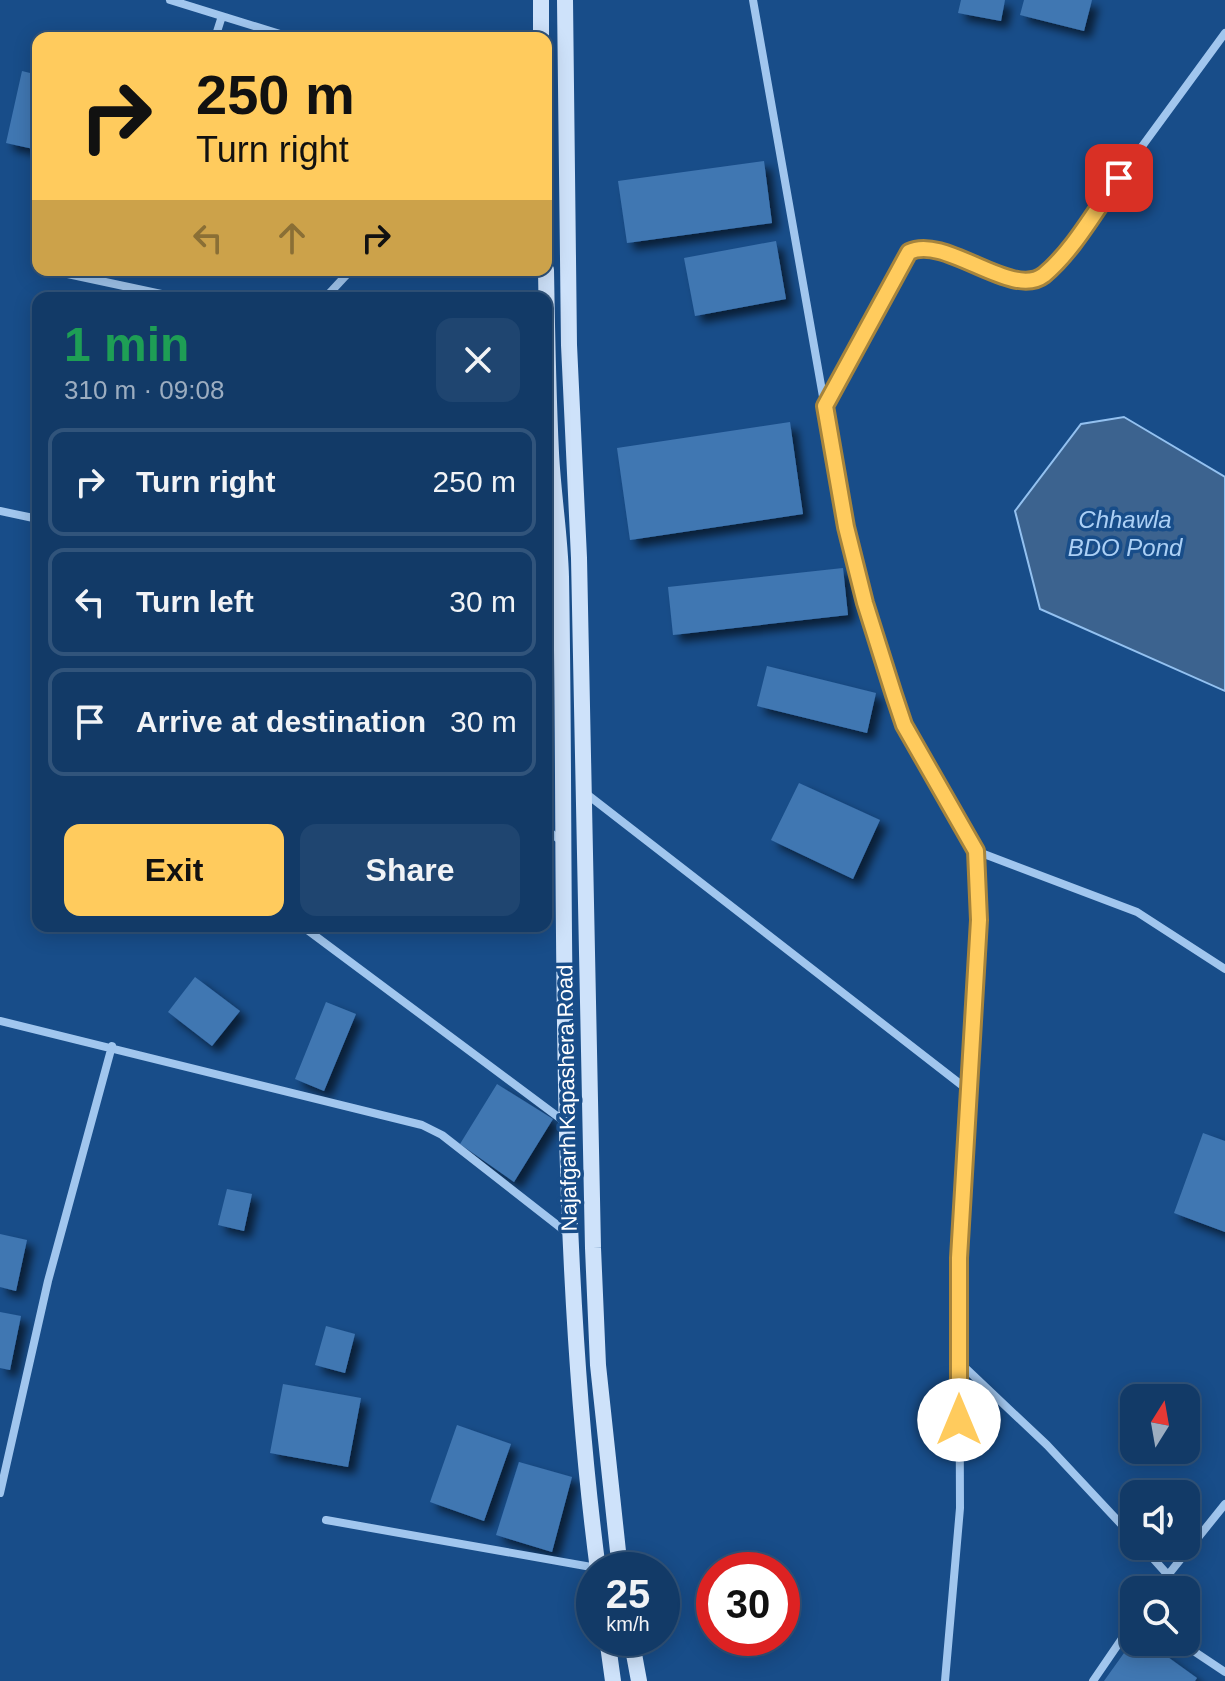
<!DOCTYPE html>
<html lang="en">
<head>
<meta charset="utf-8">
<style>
	body { margin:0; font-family:Arial,sans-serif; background:#1f4570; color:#f1f3f6; height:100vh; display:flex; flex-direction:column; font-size:30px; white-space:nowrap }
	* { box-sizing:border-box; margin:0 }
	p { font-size:26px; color:#9cadc0 }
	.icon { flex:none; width:44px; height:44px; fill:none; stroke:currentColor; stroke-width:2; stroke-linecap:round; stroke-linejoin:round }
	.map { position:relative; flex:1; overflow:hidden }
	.details { position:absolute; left:32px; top:292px; width:520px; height:640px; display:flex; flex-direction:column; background:#123a67; border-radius:16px; box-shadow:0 4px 20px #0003,0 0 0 2px #31547b }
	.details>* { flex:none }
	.top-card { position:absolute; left:32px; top:32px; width:520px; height:244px; border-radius:16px; box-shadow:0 4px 20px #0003,0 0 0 2px #31547b; background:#ffcb5d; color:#111; overflow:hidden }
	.needle { width:52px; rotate:11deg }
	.buttons { position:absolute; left:1120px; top:1384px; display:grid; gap:16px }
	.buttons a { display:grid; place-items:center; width:80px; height:80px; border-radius:16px; background:#123a67; box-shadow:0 4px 20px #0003,0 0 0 2px #31547b; font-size:40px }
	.speed { position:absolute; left:576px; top:1552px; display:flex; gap:16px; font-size:40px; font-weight:700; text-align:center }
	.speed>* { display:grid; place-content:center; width:104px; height:104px; border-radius:50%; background:#123a67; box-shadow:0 4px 20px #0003,0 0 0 2px #31547b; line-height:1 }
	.speed small { font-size:20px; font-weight:400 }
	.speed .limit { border:12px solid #d22; background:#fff; color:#111 }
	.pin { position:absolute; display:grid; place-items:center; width:68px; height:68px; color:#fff; margin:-34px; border-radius:16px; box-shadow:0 4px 12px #0006 }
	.me { position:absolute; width:88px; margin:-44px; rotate:0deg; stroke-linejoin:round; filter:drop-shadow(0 0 6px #0008) }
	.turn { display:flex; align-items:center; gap:28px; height:168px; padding:0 32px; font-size:36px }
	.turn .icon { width:104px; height:104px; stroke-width:2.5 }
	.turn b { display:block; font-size:56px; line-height:68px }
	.lanes { display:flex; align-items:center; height:76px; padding:0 32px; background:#0003; justify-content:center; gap:40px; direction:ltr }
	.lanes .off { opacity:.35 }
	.round { display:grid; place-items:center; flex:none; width:84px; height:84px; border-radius:16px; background:#1f4570 }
	.head { display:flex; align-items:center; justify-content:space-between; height:136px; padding:0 32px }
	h1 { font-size:48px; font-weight:700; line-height:60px; color:#1e9e55 }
	.cta { display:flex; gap:16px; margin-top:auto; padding:16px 32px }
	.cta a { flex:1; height:92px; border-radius:16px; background:#ffcb5d; color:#111; font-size:32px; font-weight:700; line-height:92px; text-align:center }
	.cta a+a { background:#1f4570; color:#f1f3f6 }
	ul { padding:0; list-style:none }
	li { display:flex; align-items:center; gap:24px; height:108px; margin:0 16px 12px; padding:0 16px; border:4px solid #31547b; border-radius:16px }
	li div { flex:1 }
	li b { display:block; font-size:30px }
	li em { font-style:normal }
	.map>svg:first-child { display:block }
	.water { fill:#3c638f; stroke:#93c1f0; stroke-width:2 }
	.building { fill:#4177b2; filter:url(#shadow) }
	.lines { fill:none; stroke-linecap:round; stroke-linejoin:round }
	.street { stroke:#a1c6ee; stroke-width:8 }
	.secondary { stroke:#cee2fa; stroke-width:16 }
	.route-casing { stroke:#a6843c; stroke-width:20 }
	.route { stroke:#ffcb5d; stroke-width:14 }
	.labels { text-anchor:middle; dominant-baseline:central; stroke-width:7; stroke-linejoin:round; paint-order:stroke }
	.street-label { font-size:22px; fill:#fff; stroke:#184d89 }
	.water-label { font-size:24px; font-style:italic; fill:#acd0f5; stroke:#184d89 }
</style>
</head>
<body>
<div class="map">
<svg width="1225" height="1681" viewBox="0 0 1225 1681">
	<defs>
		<filter id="shadow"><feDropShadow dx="7" dy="7" stdDeviation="4" flood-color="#0009"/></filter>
	</defs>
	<rect width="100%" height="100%" fill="#184d89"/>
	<path class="water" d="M1124 417 1225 477V691L1040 609 1015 511 1081 424Z"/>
	<path class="building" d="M961 0H1005L1001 21 958 13Z
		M1024 0H1092L1084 31 1020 15Z
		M22 71 38 75V150L6 143Z
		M764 161 772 223 627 243 618 181Z
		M776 241 786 299 695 316 684 258Z
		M790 422 803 514 630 540 617 448Z
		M843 568 848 615 673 635 668 587Z
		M767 666 876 693 867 733 757 706Z
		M799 783 880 820 853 879 771 840Z
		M195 977 240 1011 212 1046 168 1012Z
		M326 1002 356 1014 324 1091 295 1079Z
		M497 1084 553 1119 514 1182 460 1144Z
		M1203 1133 1225 1141V1232L1174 1213Z
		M227 1189 252 1194 244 1231 218 1225Z
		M0 1234 27 1240 16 1291 0 1287Z
		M0 1312 21 1316 10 1370 0 1368Z
		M326 1326 355 1334 345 1373 315 1365Z
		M283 1384 361 1398 348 1467 270 1453Z
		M457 1425 511 1444 484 1521 430 1502Z
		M519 1462 572 1477 552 1552 496 1535Z
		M1134 1639V1642H1147L1197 1678 1195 1681H1104Z"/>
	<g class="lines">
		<path class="street" d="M170 0 293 38
			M753 0 846 527 865 603 904 725 976 851 979 920 959 1258 960 1508 945 1681
			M215 38 222 16
			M63 273 180 298
			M325 298 351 270
			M825 405 909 252C943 234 1000 291 1036 279 1047 275 1056 262 1064 253L1225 33
			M0 511 38 519
			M584 792 968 1090
			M546 829 561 841
			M976 851 1137 912 1225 969
			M302 926 565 1122
			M0 1021 422 1125 442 1135 570 1235
			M958 1361 1047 1445 1134 1538
			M0 1493 48 1281 112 1046
			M326 1520 597 1568
			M1142 1546 1167 1574
			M1156 1590 1225 1504
			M1180 1642 1225 1672
			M1093 1681 1134 1621"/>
		<path class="secondary" d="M541 0V38
			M565 0 569 345 579 558 593 1248 598 1365 620 1570
			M546 270C547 331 548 392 551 453 553 494 560 536 561 577 567 908 555 1241 598 1570
			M607 1638 613 1681
			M631 1638 639 1681"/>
	</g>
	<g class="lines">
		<defs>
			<path id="route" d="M959 1420V1258L979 920 976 851 904 725 894 695 865 603 846 527 825 406 909 252C945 234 1012 300 1044 275 1074 250 1096 209 1119 178"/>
		</defs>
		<use href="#route" class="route-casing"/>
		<use href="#route" class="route"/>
	</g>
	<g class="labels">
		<g class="street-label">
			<text transform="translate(567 1098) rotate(-91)">Najafgarh Kapashera Road</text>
		</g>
		<g class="water-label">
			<text x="1125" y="519">Chhawla<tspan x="1125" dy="28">BDO Pond</tspan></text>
		</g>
	</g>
</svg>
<div class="buttons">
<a><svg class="needle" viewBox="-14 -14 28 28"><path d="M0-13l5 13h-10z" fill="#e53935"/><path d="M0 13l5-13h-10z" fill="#9cadc0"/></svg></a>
<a><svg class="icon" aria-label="sound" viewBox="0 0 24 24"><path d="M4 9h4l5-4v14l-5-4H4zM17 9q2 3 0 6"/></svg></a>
<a><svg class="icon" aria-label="search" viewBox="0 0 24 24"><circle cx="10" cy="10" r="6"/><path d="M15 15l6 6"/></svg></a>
</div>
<div class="speed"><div>25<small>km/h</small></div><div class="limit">30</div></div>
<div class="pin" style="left:1119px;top:178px;background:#d93025"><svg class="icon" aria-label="arrive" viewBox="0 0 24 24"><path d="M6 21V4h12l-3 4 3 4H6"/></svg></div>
<svg class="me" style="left:959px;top:1420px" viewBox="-20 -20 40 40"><circle r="19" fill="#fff"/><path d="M0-13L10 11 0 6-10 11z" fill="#ffcb5d"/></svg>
<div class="top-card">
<div class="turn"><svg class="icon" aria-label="right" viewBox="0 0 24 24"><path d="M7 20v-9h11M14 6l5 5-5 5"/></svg><div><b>250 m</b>Turn right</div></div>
<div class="lanes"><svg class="icon off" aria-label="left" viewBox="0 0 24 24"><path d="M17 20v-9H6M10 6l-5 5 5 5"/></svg><svg class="icon off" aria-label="ahead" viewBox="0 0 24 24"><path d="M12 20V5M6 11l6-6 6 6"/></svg><svg class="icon" aria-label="right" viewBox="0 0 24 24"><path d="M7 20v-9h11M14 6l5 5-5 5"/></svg></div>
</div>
<section class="details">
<div class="head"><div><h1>1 min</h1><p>310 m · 09:08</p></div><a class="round"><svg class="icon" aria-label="close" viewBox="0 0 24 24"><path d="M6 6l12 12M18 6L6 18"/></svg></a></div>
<ul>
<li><svg class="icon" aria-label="right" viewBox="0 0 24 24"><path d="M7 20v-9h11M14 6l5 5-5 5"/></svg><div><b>Turn right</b></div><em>250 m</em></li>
<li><svg class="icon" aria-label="left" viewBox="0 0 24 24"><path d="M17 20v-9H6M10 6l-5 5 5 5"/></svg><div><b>Turn left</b></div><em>30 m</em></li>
<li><svg class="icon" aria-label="arrive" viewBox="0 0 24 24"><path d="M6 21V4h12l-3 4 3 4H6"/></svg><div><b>Arrive at destination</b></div><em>30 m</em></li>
</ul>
<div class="cta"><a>Exit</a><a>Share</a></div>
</section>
</div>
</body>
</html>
